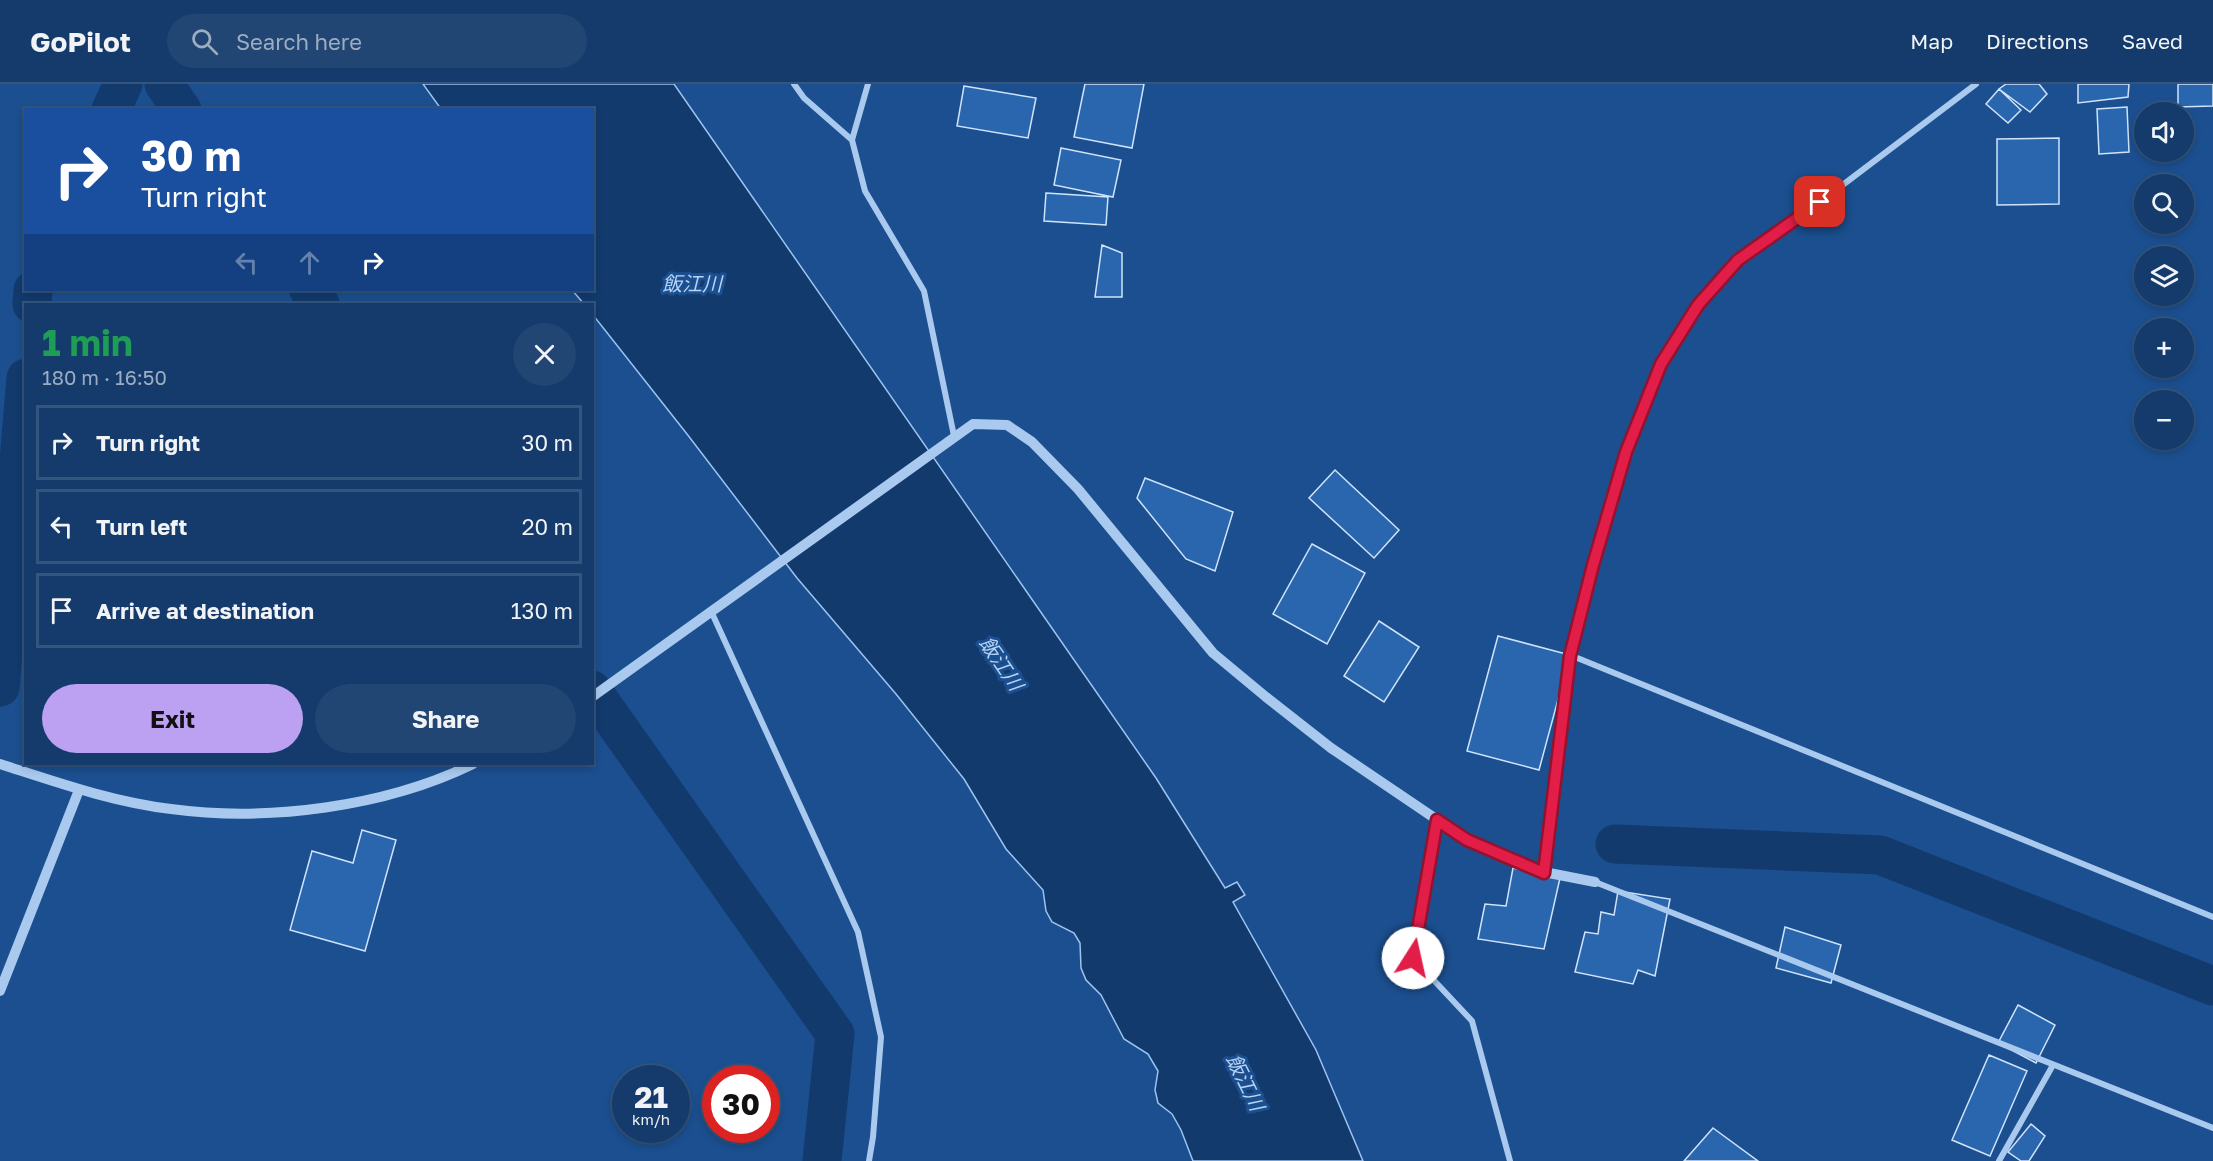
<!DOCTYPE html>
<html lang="en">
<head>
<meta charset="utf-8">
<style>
	body { margin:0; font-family:"Golos Text","Noto Sans JP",sans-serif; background:#214673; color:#f1f3f6; height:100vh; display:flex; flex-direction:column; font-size:22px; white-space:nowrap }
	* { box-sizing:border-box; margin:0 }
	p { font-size:20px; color:#9dadc1 }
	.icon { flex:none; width:33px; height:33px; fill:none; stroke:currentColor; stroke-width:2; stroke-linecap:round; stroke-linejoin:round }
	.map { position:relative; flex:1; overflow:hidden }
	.details { position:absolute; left:24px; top:219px; width:570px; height:462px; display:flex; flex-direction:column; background:#143b6b; border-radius:0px; box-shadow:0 3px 9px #0003,0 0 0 2px #33557e }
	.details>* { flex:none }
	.top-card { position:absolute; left:24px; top:24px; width:570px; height:183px; border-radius:0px; box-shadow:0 3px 9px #0003,0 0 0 2px #33557e; background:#1a4fa0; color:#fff; overflow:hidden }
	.tools { position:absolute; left:2134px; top:18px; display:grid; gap:12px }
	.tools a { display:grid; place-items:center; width:60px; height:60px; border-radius:50%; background:#143b6b; box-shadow:0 3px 9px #0003,0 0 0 2px #33557e; font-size:30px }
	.speed { position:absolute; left:612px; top:981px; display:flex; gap:12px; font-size:30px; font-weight:700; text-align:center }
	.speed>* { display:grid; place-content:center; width:78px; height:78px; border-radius:50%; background:#143b6b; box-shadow:0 3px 9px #0003,0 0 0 2px #33557e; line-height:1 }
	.speed small { font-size:15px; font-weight:400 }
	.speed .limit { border:9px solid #d22; background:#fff; color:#111 }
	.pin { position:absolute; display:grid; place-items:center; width:51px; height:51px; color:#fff; margin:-26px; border-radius:12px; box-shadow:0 3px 9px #0006 }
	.me { position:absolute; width:66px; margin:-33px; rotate:10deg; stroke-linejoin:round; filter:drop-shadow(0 0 4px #0008) }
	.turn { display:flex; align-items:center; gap:21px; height:126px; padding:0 18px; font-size:27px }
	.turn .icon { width:78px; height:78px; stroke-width:2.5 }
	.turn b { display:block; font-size:42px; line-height:51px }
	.lanes { display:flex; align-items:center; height:57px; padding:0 18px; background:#0003; justify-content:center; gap:30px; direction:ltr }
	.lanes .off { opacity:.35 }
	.round { display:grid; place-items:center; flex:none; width:63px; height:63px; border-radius:32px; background:#214673 }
	.overview { display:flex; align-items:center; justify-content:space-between; height:102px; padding:0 18px }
	h1 { font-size:36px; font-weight:700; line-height:45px; color:#1e9e55 }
	.cta { display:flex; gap:12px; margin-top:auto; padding:12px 18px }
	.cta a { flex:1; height:69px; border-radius:36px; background:#bca0f2; color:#111; font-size:24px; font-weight:700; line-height:69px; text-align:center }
	.cta a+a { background:#214673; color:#f1f3f6 }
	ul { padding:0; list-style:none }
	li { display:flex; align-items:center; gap:18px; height:75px; margin:0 12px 9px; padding:0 6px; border:3px solid #33557e; border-radius:0px }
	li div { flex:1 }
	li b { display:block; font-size:22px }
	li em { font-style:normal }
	header { display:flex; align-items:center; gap:36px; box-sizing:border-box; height:84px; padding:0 30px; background:#143b6b; border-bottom:2px solid #33557e }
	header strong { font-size:28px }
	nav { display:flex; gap:33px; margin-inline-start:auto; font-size:21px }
	.search { width:420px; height:54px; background:#214673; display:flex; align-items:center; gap:15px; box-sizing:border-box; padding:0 21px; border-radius:33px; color:#9dadc1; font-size:22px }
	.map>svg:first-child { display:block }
	.water { fill:#123a6d; stroke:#9cc4f0; stroke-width:1.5 }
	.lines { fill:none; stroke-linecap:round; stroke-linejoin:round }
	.canal { stroke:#123a6d; stroke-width:39 }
	.building { fill:#2a66ad; stroke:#cfe3fa; stroke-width:1.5 }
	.minor { stroke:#a9c9ee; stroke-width:6 }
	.tertiary { stroke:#a9c9ee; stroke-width:10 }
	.route-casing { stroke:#92132f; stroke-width:15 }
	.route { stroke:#e11d48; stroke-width:10 }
	.labels { text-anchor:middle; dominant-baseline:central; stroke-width:6; stroke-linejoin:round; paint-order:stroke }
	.water-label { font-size:20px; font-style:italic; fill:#b5d3f5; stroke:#1b4f8f }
</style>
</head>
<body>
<header>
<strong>GoPilot</strong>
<div class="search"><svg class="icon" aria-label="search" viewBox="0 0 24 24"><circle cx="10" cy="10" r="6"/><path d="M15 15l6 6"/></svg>Search here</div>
<nav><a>Map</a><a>Directions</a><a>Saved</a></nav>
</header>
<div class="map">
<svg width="2213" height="1077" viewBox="0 0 2213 1077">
	<rect width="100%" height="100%" fill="#1b4f8f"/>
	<path class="water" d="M423 0H674L1156 694 1225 804 1237 798 1245 811 1233 818 1316 966 1363 1077H1193L1181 1046 1172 1030 1158 1019 1155 1006 1158 987 1148 970 1124 955 1101 911 1086 896 1081 884 1080 859 1074 849 1052 838 1046 827 1043 806 1006 765 964 695 896 610 797 494 687 350 593 231 592 220H584L572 206H592V26L441 25Z"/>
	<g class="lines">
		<path class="canal" d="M164 0 182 26
			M111 26 123 0
			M309 206 320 220
			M32 220 33 206
			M0 603 26 294
			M592 606 835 950 822 1077
			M1615 760 1880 771 2213 902"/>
	</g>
	<path class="building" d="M1085 0H1144L1132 64 1074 53Z
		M2006 0H2039L2047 10 2030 28 1999 5Z
		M2078 0H2129L2128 13 2078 19Z
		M2178 0H2213V22L2178 23Z
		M964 2 1036 14 1028 54 957 42Z
		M1999 5 2021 26 2008 39 1986 20Z
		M2127 23 2129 68 2099 70 2097 25Z
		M2059 54V120L1997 121V55Z
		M1061 64 1121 76 1113 113 1054 101Z
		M1046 109 1108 113 1106 141 1044 137Z
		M1102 161 1122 169V213H1095Z
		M1335 386 1399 446 1374 474 1309 414Z
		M1145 394 1233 428 1215 487 1186 475 1137 414Z
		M1312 460 1365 489 1327 560 1273 530Z
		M1379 537 1419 563 1384 618 1344 592Z
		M1498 552 1570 571 1539 686 1467 667Z
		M362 746 396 756 365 867 290 846 312 767 353 779Z
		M1513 784 1560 794 1544 865 1478 855 1485 820 1506 822Z
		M1618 807 1670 815 1655 892 1638 886 1633 900 1575 888 1585 848 1598 850 1601 828 1614 831Z
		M1785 843 1841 861 1831 899 1776 884Z
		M2018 921 2055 941 2036 979 1998 959Z
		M1989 971 2027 987 1990 1072 1952 1056Z
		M2031 1040 2045 1052 2029 1077H2021L2008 1068Z
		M1713 1044 1758 1077H1684Z"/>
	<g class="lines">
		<path class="minor" d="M794 0 804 14 852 56 865 107 924 207 954 352
			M852 56 868 0
			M711 527 858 848 881 953 873 1053 869 1077
			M1570 571 2213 833
			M1437 736 1413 874 1472 937 1510 1077
			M1544 788 1570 571 1593 481 1626 368 1661 280 1698 221 1738 176 1803 131 1976 0
			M1595 798 2213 1044
			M1999 1077 2053 981"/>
		<path class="tertiary" d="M592 613 973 340 1007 341 1032 358 1078 405 1213 569 1266 613 1331 664 1467 756 1544 788 1595 798
			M0 680C56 698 112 718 171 725 268 738 385 723 473 680
			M0 907 79 706"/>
	</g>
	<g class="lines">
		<defs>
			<path id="route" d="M1413 874 1437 736 1467 756 1544 789 1570 572 1593 481 1626 368 1661 280 1698 221 1738 176 1820 118"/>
		</defs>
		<use href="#route" class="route-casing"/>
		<use href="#route" class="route"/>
	</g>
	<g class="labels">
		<g class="water-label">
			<text x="692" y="199">飯江川</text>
			<text transform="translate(1002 579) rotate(56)">飯江川</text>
			<text transform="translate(1246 998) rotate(64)">飯江川</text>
		</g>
	</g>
</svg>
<div class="tools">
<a><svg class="icon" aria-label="sound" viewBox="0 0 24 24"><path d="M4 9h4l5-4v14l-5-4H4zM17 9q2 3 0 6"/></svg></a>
<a><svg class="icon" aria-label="search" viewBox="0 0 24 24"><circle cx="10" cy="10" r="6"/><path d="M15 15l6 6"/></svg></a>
<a><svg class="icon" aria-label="layers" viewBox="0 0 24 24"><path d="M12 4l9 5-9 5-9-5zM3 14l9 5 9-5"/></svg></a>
<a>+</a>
<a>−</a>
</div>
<div class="speed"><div>21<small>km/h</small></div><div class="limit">30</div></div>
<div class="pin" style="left:1820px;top:118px;background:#d93025"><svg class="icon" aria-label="arrive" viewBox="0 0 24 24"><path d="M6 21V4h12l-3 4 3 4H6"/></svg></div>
<svg class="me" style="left:1413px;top:874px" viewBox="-20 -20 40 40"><circle r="19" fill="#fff"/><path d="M0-13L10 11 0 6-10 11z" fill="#e11d48"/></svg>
<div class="top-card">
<div class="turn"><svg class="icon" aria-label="right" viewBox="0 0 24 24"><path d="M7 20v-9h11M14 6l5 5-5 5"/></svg><div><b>30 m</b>Turn right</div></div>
<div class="lanes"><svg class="icon off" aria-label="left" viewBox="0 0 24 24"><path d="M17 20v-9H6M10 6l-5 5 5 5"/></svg><svg class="icon off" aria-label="ahead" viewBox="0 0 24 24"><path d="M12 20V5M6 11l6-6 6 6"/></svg><svg class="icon" aria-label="right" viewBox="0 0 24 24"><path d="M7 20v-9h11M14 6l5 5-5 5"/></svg></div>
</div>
<section class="details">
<div class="overview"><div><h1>1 min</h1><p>180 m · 16:50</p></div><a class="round"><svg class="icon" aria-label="close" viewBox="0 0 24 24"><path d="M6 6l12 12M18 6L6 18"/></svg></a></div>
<ul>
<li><svg class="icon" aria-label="right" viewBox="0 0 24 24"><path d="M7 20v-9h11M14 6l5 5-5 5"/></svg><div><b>Turn right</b></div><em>30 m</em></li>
<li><svg class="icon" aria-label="left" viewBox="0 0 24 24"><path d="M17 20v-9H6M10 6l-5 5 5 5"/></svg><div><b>Turn left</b></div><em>20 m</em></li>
<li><svg class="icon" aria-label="arrive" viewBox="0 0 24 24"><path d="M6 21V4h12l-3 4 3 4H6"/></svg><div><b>Arrive at destination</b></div><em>130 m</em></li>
</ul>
<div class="cta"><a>Exit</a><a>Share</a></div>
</section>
</div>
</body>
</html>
